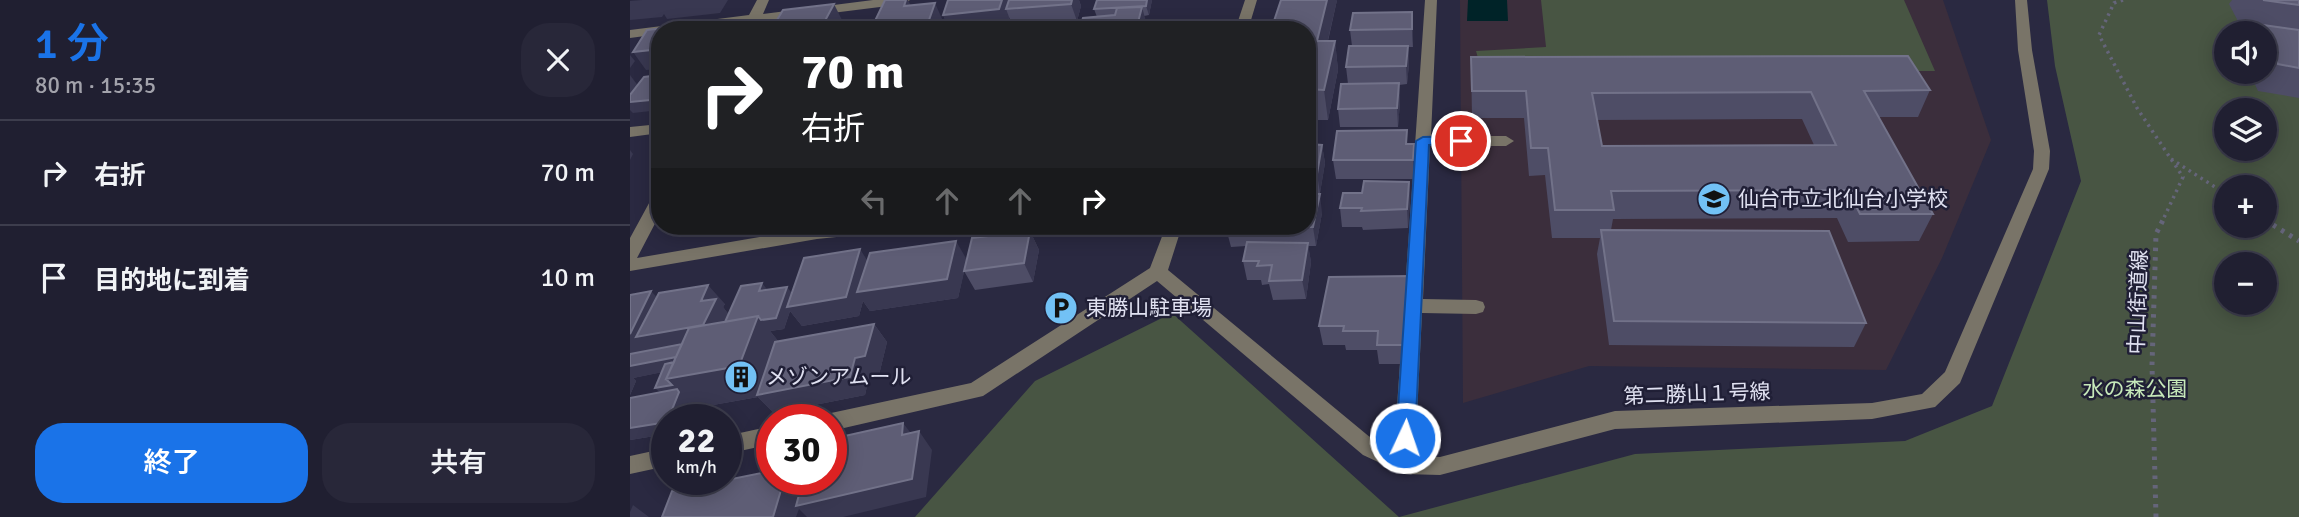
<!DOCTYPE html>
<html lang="ja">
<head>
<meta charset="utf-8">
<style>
	body { margin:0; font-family:Signika,"Noto Sans JP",sans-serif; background:#282739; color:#f1f3f6; height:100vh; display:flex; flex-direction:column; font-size:26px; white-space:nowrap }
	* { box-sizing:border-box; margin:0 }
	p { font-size:23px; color:#a2a2ab }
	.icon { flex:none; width:38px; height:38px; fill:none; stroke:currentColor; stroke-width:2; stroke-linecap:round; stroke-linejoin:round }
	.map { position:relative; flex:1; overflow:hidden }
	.side { display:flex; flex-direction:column; background:#201f31; width:630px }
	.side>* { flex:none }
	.guide { position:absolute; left:21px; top:21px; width:665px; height:214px; border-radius:28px; box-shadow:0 4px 18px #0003,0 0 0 2px #3d3d4d; background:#202124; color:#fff; overflow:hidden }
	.tools { position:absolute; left:1584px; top:21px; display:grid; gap:14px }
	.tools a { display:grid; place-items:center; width:63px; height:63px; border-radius:50%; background:#201f31; box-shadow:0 4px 18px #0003,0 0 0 2px #3d3d4d; font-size:35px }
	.speed { position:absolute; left:21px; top:404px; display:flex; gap:14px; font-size:35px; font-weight:700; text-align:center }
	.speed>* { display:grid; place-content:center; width:91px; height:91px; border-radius:50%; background:#201f31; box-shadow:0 4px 18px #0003,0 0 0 2px #3d3d4d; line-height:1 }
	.speed small { font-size:18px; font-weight:400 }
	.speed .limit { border:10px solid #d22; background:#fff; color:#111 }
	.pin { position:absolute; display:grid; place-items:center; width:60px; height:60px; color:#fff; margin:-30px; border:4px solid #fff; border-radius:50%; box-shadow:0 2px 7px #0007 }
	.me { position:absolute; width:77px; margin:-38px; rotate:3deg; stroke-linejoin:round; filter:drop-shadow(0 0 5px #0008) }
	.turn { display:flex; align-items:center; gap:24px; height:147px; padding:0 35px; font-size:32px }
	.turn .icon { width:91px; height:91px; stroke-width:2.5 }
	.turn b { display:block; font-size:49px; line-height:60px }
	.lanes { display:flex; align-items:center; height:66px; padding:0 35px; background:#0003; justify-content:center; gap:35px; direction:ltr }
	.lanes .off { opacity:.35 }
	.round { display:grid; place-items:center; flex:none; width:74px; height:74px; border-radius:28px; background:#282739 }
	.overview { display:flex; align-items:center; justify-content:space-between; height:119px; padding:0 35px }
	h1 { font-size:42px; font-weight:600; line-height:52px; color:#1a73e8 }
	.action { display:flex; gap:14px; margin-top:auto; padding:14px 35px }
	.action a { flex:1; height:80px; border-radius:28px; background:#1a73e8; color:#fff; font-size:28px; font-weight:600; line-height:80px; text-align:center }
	.action a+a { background:#282739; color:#f1f3f6 }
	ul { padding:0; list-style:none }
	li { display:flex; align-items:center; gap:21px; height:105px; padding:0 35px; border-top:2px solid #3d3d4d }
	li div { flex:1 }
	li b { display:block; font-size:26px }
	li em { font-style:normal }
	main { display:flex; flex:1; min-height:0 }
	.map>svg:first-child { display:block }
	.education { fill:#3b2e3c }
	.green { fill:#485543; fill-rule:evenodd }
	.water { fill:#002328 }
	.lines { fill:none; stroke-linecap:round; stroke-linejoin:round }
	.path-far1 { stroke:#65657a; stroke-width:3.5; stroke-dasharray:2.5 4.5; stroke-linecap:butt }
	.path { stroke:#65657a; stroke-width:5; stroke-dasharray:3.5 6; stroke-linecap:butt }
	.minor { fill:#797468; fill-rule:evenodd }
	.wall { fill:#4e4d66; fill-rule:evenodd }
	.shaded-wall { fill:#393851 }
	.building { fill:#5e5d75; stroke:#727289; stroke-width:2; fill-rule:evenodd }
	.route { fill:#1a73e8; stroke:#114b97; stroke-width:2 }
	.labels { text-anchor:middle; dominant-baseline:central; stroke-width:5; stroke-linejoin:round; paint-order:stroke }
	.poi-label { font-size:21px; fill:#e0e1f1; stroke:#201f36; text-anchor:start }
	.street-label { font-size:21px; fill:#e0e1f1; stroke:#201f36 }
	.park-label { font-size:21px; fill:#c6e8b9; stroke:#201f36 }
</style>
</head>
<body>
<main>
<section class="side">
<div class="overview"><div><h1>1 分</h1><p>80 m · 15:35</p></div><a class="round"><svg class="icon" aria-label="close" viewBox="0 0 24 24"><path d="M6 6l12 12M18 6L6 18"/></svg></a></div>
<ul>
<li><svg class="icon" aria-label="right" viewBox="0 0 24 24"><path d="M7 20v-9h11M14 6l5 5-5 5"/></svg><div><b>右折</b></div><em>70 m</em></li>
<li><svg class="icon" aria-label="arrive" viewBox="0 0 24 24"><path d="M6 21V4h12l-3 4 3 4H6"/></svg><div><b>目的地に到着</b></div><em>10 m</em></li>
</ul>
<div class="action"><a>終了</a><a>共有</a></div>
</section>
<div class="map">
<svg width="1669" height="517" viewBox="0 0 1669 517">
	<rect width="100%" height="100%" fill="#2a2941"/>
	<path class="education" d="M830 0H1313L1361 140 1312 258 1256 370 959 366 833 403Z"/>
	<path class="green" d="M911 0H1274L1305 71 852 72 846 51 916 47Z
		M1417 0H1669V517H769L1005 454 1275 441 1362 406 1451 181 1425 66ZM1596 33H1634V72H1596ZM1596 110H1634V149H1596ZM1596 187H1634V226H1596ZM1596 264H1634V303H1596Z
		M542 313 769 517H285L405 381Z"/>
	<path class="water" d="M838 0H877L878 21H837Z"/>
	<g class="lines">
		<path class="path-far1" d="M1493 0 1484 3 1469 35 1507 108 1553 177 1532 222
			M1541 159 1596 194
			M1634 219 1638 222"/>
		<path class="path" d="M1635 220 1669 241
			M1526 517 1522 365 1526 234 1533 220"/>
		<path class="minor" d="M127 0H139L133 14 243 0H280L274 4 129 22 125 30H115V23L65 30H30V34L0 38V30L119 15Z
			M615 0H627L618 30H605Z
			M795 0H807L801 136H876L884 141 876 146H800L793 299 846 300 853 302 855 307 853 312 846 314 792 313 785 456 810 457 985 411 1242 403 1292 394 1315 372 1403 169 1404 151 1388 50 1385 0H1397L1402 50 1420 151 1419 169 1330 383 1305 407 1242 419 985 429 810 475 774 474 733 455 527 281 353 396 201 431V420H192L194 416 201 413 341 383 520 268 536 226H552L538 270 747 443 764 450Z
			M30 124V133L0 137V127Z
			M30 193V214L7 258 187 227 263 226 255 232 187 239 0 271V238L24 194Z
			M142 426V444L96 454V436Z
			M37 448V466L0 474V456Z"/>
	</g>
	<path class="wall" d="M318 0H378L379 2 449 0 451 6 447 21 383 27 379 17 377 27 351 30H320L313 15Z
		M522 0 519 15 514 16 517 25 467 17 464 9Z
		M707 0 698 41H705L708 70 698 120H677V30Z
		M1602 0H1669V98L1628 91 1619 72H1634V33H1619L1624 27 1610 25 1599 4Z
		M782 12 783 47H778L779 64 777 84 769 85 770 102 768 127H710L708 109 718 84 716 67 722 46 720 30Z
		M841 57 1300 90 1288 117H1249L1303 214 1289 241 1218 242 1207 218 983 219 981 230 1236 323 1224 347 979 345 967 254 970 238H922L915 175 899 176 894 118H842ZM1172 119 1184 145 972 146 967 120Z
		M677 144 692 145 695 163 690 193H677Z
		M778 144H784V179H706L703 160Z
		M779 182 780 200 778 228 733 230 732 227H712L710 208 732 193Z
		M692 213 686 246H678L681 262 676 299 643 300 639 284 632 285 631 280H617L613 261 616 246 601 247 596 228Z
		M400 231 409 250 403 282 345 290 334 271 328 298 240 311 233 301 229 316 172 326 160 311 154 329 140 331 148 341 244 324 257 342 249 375 239 377 235 395 144 413 128 397 66 408 60 402 52 420H37V434L0 440 29 392 32 372 3 378 6 381 0 395V295L95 304 93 307 98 314 138 290 162 293 238 261 337 260Z
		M779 276 780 295 776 364H749L747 350H716L715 345H693L689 326Z"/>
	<path class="shaded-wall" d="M12 0H98L90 13 37 19 34 14 32 17 0 20V1Z
		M276 0H278L286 16 305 3 313 21 310 30H245L243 25 274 6Z
		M372 0H378L381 9H376L379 17 377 27 351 30H320L313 15Z
		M442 0H449L451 6 447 21 441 4Z
		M517 0H522L519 15 516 6Z
		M697 0H707L691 70 687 41Z
		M204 4 213 22 209 30H190Z
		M512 7 517 25 516 30H506Z
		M782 12 783 30V47L782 29Z
		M69 24 73 30H65Z
		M705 41 708 70 698 120 694 90Z
		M778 46 779 64 777 84 776 66Z
		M30 49V69L16 70 3 52Z
		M0 55 5 61 0 68Z
		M0 75 9 87 30 99V110L3 113 0 110Z
		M769 83 770 102 768 127 767 108Z
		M784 144 785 163 784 179 783 160Z
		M692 145 695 163 690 193 687 174Z
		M0 150 3 154 0 160Z
		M779 182 780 200 778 228 777 209Z
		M690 194 692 213 686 246 683 227Z
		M400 231 409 250 403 282 394 263Z
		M326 241 337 260 328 298 240 311 233 301 229 316 172 326 160 311 154 329 140 331 153 347 225 358 244 324 257 342 249 375 239 377 235 395 144 413 128 397 66 408 60 402 52 420H37L36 398 25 388 36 379 59 367 3 378 6 381 0 395V334L21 291 39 310 71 301 78 285 95 304 93 307 102 318 128 316 157 287 165 297 230 249 242 268Z
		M678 243 681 262 676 299 672 280Z
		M779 276 780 295 776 364 775 345Z
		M132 283 140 293 129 291Z
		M37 421V434L0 440V428Z
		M273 423 287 441 289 431 302 450 296 497 213 517H177L169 509 166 517H143L154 480H169L175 486 272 435Z
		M3 505 19 517H0V512Z"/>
	<path class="building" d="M255 0H276L274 6 305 3 299 20 243 25Z
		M318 0H372L369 9 313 15Z
		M379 0H442L441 4 376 9Z
		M467 0H517L516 6 464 9Z
		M651 0H697L687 41H705L694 90 677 89V30H641Z
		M1633 0H1669V5Z
		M204 4 190 30H141L153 10Z
		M512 7 506 30H449L453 18 485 15 487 8Z
		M782 12V29L720 30 723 13Z
		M69 24 65 30H30V49L3 52 17 30Z
		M436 24 434 30H379V29Z
		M1626 24 1669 30V68L1648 64 1634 39V33H1631Z
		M719 46H778L776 66 716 67Z
		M1278 56 1300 90 1234 91 1303 214H1230L1218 190 981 191 984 210H925L918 148H901L896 91H842L841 57ZM1181 92 1206 145 972 146 962 93Z
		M30 75V99L0 102V95L14 77Z
		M769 83 767 108 708 109 711 84Z
		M777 130 776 144H784L783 160H703L707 131Z
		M677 144 692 145 687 174H677Z
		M734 181 779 182 777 209 731 211 732 208H710L713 193H732Z
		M677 194H690L683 227 596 228V226H677Z
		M971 230 1199 231 1236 323 984 321Z
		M400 231 394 263 334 271 342 238Z
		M326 241 317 279 227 292 240 253Z
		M617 242 678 243 672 280 639 281 642 265 627 266 629 261H613Z
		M230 249 216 297 157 307 174 258Z
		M779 276 775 345H747L748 331H713L714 326H689L699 277Z
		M132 283 129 291 157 287 146 318 131 320 128 316 95 322 111 286Z
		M78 285 71 301 86 299 73 325 6 337 29 293Z
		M21 291 0 334V295Z
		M128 316 109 366 36 379 59 328Z
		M244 324 235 356 225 358 220 377 127 395 145 342Z
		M52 344 46 357 0 366V354Z
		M44 362 36 379 42 385 25 388 35 364Z
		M47 389 49 392 37 422 0 428V398Z
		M273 423 272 435 289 431 282 479 166 506 173 480H201V439Z
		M142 471V480H154L143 517H32L42 491Z"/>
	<path class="route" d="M831 136 836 138V144L799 145 785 438 782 444 775 446 768 444 766 438 786 141 793 137Z"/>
	<defs>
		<symbol id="school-disc" viewBox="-11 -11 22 22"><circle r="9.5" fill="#72c1f5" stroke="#201f36"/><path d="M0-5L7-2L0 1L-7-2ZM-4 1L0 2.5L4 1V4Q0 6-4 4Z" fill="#111"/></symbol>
		<symbol id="parking-disc" viewBox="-11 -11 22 22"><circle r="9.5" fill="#72c1f5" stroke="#201f36"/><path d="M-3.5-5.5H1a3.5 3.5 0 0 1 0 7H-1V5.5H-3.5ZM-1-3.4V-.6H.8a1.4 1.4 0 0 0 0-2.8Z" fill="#111"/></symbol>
		<symbol id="building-disc" viewBox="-11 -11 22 22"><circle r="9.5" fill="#72c1f5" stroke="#201f36"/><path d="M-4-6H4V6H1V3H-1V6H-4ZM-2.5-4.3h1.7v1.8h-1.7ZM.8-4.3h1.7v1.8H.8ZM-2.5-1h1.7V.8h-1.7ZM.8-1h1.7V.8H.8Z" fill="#111"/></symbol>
	</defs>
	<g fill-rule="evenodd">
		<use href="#school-disc" x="1065" y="180" width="38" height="38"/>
		<use href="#parking-disc" x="412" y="289" width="38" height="38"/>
		<use href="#building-disc" x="92" y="358" width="38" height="38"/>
	</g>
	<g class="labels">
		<g class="poi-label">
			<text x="1108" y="199">仙台市立北仙台小学校</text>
			<text x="456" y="308">東勝山駐車場</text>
			<text x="136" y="377">メゾンアムール</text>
		</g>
		<g class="street-label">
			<text transform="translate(1508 302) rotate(-88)">中山街道線</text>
			<text transform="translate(1067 394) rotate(-2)">第二勝山１号線</text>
		</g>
		<g class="park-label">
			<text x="1505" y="389">水の森公園</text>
		</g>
	</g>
</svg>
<div class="tools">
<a><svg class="icon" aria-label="sound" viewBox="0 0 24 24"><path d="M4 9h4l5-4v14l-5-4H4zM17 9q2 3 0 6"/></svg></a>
<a><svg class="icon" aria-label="layers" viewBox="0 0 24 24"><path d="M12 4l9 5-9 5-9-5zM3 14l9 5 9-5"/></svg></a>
<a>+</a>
<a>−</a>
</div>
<div class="speed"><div>22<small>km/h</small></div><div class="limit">30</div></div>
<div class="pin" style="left:831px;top:141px;background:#d93025"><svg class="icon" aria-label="arrive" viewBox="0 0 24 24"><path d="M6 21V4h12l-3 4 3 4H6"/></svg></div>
<svg class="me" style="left:775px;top:438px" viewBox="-20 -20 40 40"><circle r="17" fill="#1a73e8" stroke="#fff" stroke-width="3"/><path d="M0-11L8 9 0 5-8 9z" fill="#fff"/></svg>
<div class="guide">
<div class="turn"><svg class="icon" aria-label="right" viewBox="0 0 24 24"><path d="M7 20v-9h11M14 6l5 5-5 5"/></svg><div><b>70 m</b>右折</div></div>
<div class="lanes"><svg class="icon off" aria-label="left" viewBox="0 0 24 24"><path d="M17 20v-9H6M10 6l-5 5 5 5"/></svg><svg class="icon off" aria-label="ahead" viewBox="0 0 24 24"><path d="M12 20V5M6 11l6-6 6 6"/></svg><svg class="icon off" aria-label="ahead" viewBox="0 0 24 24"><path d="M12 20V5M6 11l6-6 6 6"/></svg><svg class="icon" aria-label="right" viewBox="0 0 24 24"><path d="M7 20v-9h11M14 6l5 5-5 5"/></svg></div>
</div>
</div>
</main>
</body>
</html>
